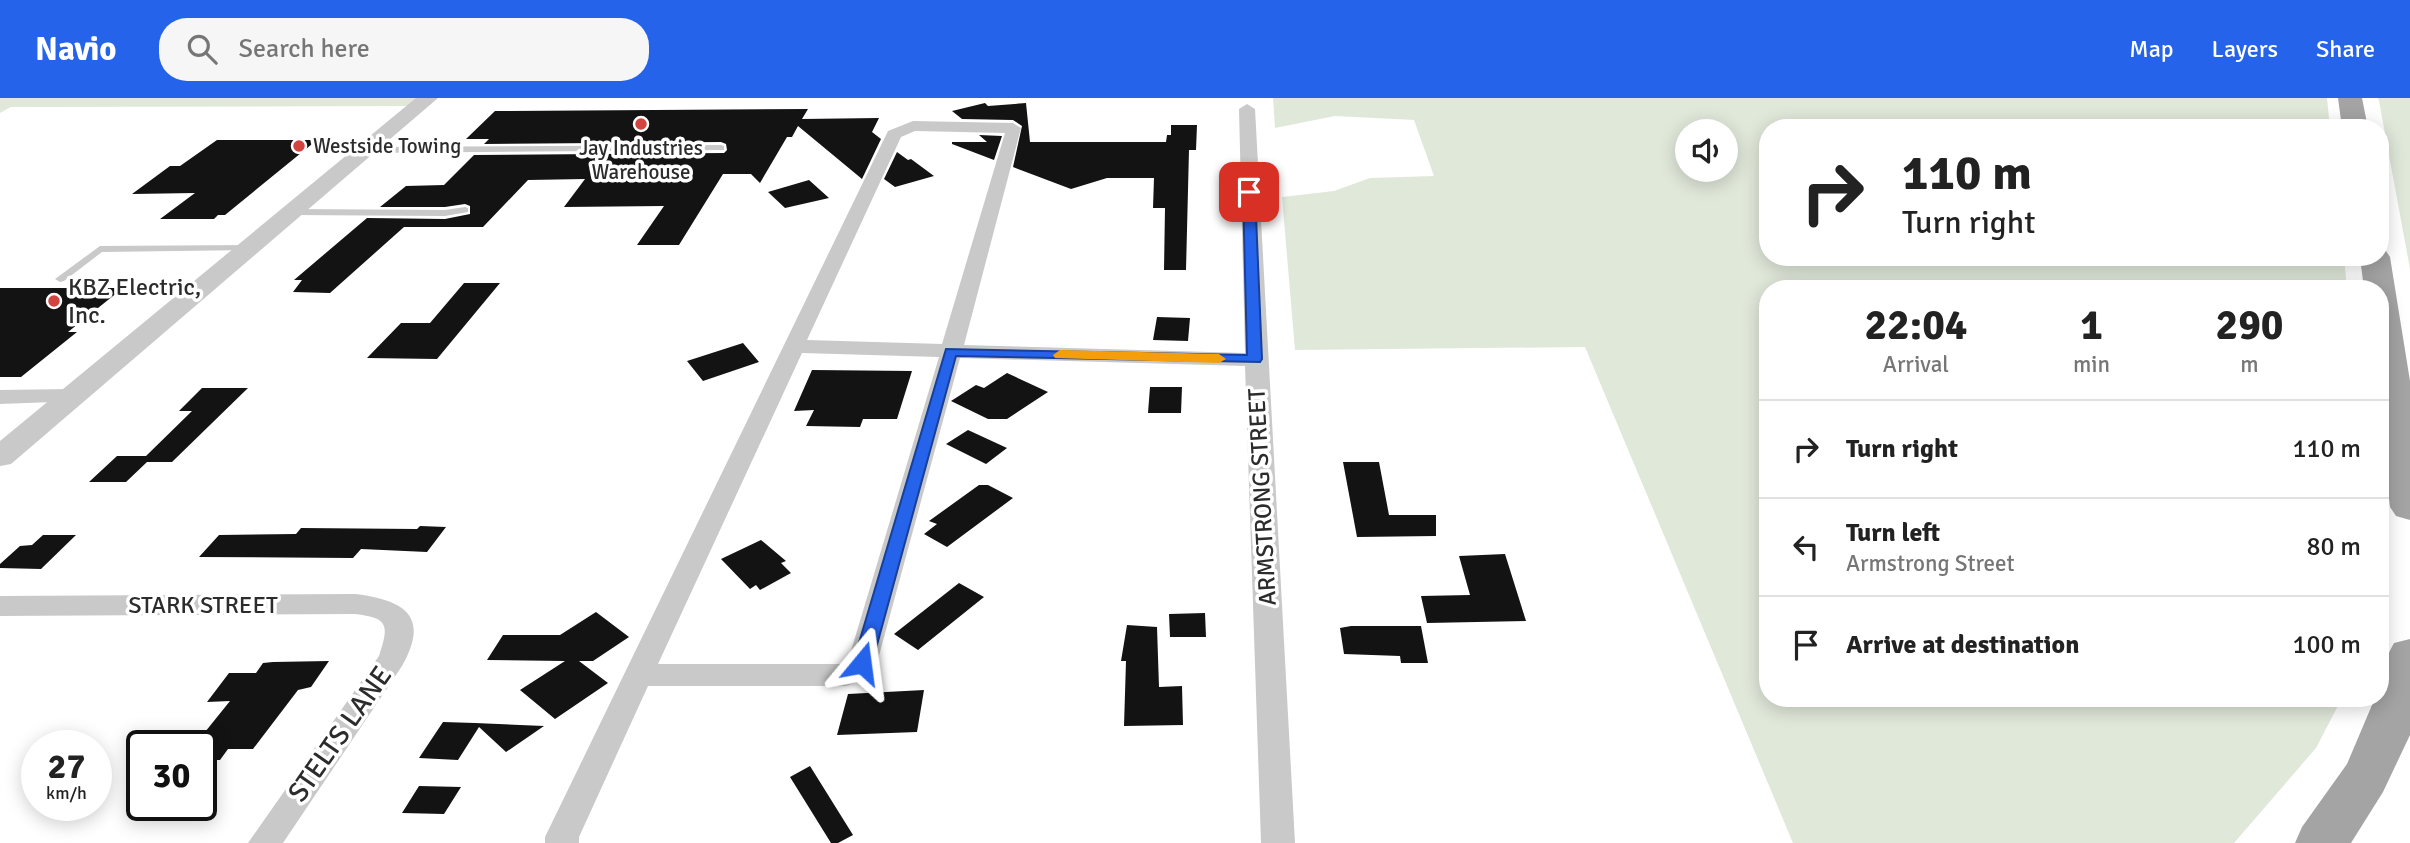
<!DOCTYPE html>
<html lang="en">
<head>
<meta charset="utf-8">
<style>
	body { margin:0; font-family:Signika,sans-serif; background:#f6f6f6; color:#222; height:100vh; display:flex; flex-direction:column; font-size:26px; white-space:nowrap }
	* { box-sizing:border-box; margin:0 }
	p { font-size:23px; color:#767676 }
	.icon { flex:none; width:38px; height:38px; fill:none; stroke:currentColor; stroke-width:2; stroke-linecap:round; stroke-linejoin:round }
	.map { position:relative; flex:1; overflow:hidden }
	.sheet { position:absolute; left:1759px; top:182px; width:630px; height:427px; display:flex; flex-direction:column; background:#fff; border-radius:28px; box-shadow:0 4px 18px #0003 }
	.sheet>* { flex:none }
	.banner { position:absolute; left:1759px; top:21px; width:630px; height:147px; border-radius:28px; box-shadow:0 4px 18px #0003; background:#fff; color:#222; overflow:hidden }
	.buttons { position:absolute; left:1675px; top:21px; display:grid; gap:14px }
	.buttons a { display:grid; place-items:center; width:63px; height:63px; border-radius:50%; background:#fff; box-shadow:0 4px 18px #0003; font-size:35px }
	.speed { position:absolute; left:21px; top:632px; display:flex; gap:14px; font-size:35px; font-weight:700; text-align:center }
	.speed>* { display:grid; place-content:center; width:91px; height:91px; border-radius:50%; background:#fff; box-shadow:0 4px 18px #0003; line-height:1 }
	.speed small { font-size:18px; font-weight:400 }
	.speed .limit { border:4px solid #111; border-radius:10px; background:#fff; color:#111 }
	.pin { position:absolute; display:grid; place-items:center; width:60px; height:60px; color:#fff; margin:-30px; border-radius:14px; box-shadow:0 4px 10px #0006 }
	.me { position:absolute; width:77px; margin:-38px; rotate:16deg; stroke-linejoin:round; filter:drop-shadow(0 0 5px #0008) }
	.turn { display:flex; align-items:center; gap:24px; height:147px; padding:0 28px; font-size:32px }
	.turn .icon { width:91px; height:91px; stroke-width:2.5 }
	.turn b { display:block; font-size:49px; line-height:60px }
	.eta { display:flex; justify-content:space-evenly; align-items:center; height:119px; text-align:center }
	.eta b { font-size:42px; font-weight:700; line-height:49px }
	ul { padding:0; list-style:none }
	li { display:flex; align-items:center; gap:21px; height:98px; padding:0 28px; border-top:2px solid #e0e0e0 }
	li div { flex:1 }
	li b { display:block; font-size:26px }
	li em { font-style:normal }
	header { display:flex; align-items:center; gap:42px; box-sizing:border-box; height:98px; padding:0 35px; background:#2563eb; color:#fff }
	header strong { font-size:33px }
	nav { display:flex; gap:38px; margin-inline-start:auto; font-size:24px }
	.search { width:490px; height:63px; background:#f6f6f6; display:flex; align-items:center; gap:18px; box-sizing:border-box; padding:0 24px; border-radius:28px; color:#767676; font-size:26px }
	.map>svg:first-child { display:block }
	.green { fill:#e0e8da; fill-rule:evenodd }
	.building { fill:#131313 }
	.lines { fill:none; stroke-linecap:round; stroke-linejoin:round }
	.service { fill:#c9c9c9; fill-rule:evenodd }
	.minor { fill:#c9c9c9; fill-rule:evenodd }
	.tertiary { fill:#c9c9c9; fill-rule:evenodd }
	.primary { fill:#a4a4a4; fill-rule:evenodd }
	.route { fill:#2563eb; stroke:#184099; stroke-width:2 }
	.slow { fill:#f59e0b }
	.poi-dot { fill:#d1443f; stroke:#fff; stroke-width:2.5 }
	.labels { text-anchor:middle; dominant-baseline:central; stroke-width:7; stroke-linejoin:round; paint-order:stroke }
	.far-poi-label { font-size:21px; fill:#2c2c2c; stroke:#fff; text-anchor:start }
	.poi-label { font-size:24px; fill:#2c2c2c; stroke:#fff; text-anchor:start }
	.street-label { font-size:24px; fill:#2c2c2c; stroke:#fff }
	.near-street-label { font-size:28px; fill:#2c2c2c; stroke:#fff }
</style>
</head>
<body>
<header>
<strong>Navio</strong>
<div class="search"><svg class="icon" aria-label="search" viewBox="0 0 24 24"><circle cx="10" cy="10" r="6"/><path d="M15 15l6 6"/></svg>Search here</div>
<nav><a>Map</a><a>Layers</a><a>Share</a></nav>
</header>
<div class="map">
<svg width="2410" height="745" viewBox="0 0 2410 745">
	<rect width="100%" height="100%" fill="#fff"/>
	<path class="green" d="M0 0H418L408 8 11 9 0 15Z
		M1273 0H2327L2330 30H1768V159H2344L2347 191H1768V600H2342L2316 650 2234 745H1793L1585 249 1295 252 1282 99 1334 93 1370 80 1434 78 1414 22 1335 18 1275 30ZM1726 33V72H1687V33Z
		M2378 0H2410V171L2379 3Z"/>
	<path class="building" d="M985 5 988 8 1026 5 1030 44H1166L1167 37H1171V27H1197L1196 52H1189L1186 172H1164L1165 110H1153L1154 80H1107L1071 91 1013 69 1022 28 1013 22 962 21 952 13Z
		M808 11 802 21 879 20 872 34 881 41 862 81 798 28 792 39H787L760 85 751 76H723L679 147H637L664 108 564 109 585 81 528 82 483 129H404L330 195 293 194 302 182H294L367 120 445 121 470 116V108L465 106 445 109H380L406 88 444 87 474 57 724 55 727 52 726 46 721 44 484 46 489 41H466L495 13Z
		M979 37 1002 38 994 62 952 46V44H987Z
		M217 42H317L225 117H218L214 121H160L195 95 132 96 170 68H180Z
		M897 54 908 62 911 61 934 78 895 89 884 81Z
		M809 82 829 100 785 110 768 94Z
		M464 185H500L437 261 367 260 401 225H430Z
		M0 190H123L68 234H77L21 279H0Z
		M1157 219 1190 220 1188 243 1153 242Z
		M743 245 759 264 703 283 687 263Z
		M812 272 912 273 897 321H863L860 329 806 328 814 312 794 313Z
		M1007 275 1048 294 1007 321H988L951 303 976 287 984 290Z
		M1150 289H1182L1181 315H1148Z
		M202 290H248L172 364H147L126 384H89L117 358H146L192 313H179Z
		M968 332 1007 350 986 366 946 346Z
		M1343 364H1379L1389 417H1436V438L1357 439Z
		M979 387H988L1013 400 947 449 924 436 937 426 929 423Z
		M420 428 446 429 427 454 361 451 353 460 199 459 219 437 296 436 301 430 417 431Z
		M43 437H76L41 471 0 470V466L20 448 32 447Z
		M761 442 786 463 781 465 791 475 760 492 756 487 750 491 721 461Z
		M1505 456 1526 523 1427 525 1421 498 1470 497 1459 458Z
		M959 485 984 499 918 552 894 536Z
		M596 514 629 539 593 563H579L608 585 555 621 520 592 565 563 487 562 503 537H560Z
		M1205 515 1206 539H1170L1169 516Z
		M1127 527 1157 529 1159 589 1182 588 1183 627 1124 628 1126 563H1121Z
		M1351 528H1421L1428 565H1401L1400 558 1344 556 1340 530Z
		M329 563 311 589 298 592 253 651H228L220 662H201V639L230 603 207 604 229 575H256L263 565 273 564Z
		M924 592 917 634 837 637 848 596Z
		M443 624 475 625 544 628 506 654 479 629 458 662 419 660Z
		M810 668 853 737 838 745H831L790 679Z
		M419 688 461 689 444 716 402 715Z"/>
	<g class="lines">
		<path class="service" d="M721 47 724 48V52L365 55 361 52 365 49Z
			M465 109 468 110V114L445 118 291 117 286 114 291 111 445 112Z
			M248 147 253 150 251 152 102 154 64 183 60 184 55 181 100 148Z"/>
		<path class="minor" d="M1247 6 1255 11 1295 745H1261L1245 268 960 260 877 565 867 581 846 588H648L579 739V745H545V739L888 33 913 23 1013 25 1021 30 964 247 1245 255 1239 11ZM915 33 1005 35 942 246 807 242 901 39ZM802 255 939 259 848 563 844 566H658Z
			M72 291 80 293 83 298 80 303 0 306V292Z
			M355 496C403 502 431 517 402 568L283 745H248L379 558C389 527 389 520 355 516L0 518V498Z"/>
		<path class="tertiary" d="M416 0H438L11 366 0 368V343Z"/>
		<path class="primary" d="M2338 0H2362L2368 30H2342Z
			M2380 151 2386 153 2390 159 2410 283V422L2396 418 2390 409 2380 326V191H2364L2360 159H2380Z
			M2410 541V637L2383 694 2351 745H2295L2302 729 2347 666 2375 600H2380C2380 581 2384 562 2394 545Z"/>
	</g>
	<path class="route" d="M1249 91 1255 94 1262 261 1260 264 956 258 872 565 869 570H856L853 565 946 251 1247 257 1243 94Z"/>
	<path class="slow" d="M1060 252 1219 256 1226 261 1219 265 1055 260 1053 257Z"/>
	<g class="poi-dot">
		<circle cx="641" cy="26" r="7"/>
		<circle cx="299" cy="48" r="7"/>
		<circle cx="54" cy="203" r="7"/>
	</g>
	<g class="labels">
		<g class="far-poi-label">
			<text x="313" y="48">Westside Towing</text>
			<text x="641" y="50" text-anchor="middle">Jay Industries<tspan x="641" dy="24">Warehouse</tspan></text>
		</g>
		<g class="poi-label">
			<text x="68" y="189">KBZ Electric,<tspan x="68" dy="28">Inc.</tspan></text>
		</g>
		<g class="street-label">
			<text transform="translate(1262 399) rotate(-93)">ARMSTRONG STREET</text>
			<text x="203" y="507">STARK STREET</text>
		</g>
		<g class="near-street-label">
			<text transform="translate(340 636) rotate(-55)">STELTS LANE</text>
		</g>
	</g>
</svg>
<div class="buttons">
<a><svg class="icon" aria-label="sound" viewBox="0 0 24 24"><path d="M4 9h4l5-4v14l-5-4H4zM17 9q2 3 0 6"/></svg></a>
</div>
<div class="speed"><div>27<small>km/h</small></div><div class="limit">30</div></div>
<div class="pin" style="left:1249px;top:94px;background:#d93025"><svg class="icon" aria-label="arrive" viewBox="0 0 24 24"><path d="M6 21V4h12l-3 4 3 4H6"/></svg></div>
<svg class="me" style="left:862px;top:565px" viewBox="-20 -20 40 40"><path d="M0-17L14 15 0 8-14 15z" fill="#2563eb" stroke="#fff" stroke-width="4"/></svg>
<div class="banner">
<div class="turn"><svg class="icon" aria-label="right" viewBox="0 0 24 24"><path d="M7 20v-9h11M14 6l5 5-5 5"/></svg><div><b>110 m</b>Turn right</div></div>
</div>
<section class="sheet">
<div class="eta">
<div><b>22:04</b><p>Arrival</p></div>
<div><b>1</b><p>min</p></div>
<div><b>290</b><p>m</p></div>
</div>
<ul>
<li><svg class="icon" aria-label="right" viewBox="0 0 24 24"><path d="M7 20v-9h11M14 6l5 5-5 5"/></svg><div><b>Turn right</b></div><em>110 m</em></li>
<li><svg class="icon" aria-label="left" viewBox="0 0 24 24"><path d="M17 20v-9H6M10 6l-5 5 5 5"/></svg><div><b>Turn left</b><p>Armstrong Street</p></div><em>80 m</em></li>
<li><svg class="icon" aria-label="arrive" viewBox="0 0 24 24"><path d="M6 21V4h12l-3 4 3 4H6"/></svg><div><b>Arrive at destination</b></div><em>100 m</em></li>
</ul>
</section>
</div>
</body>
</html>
